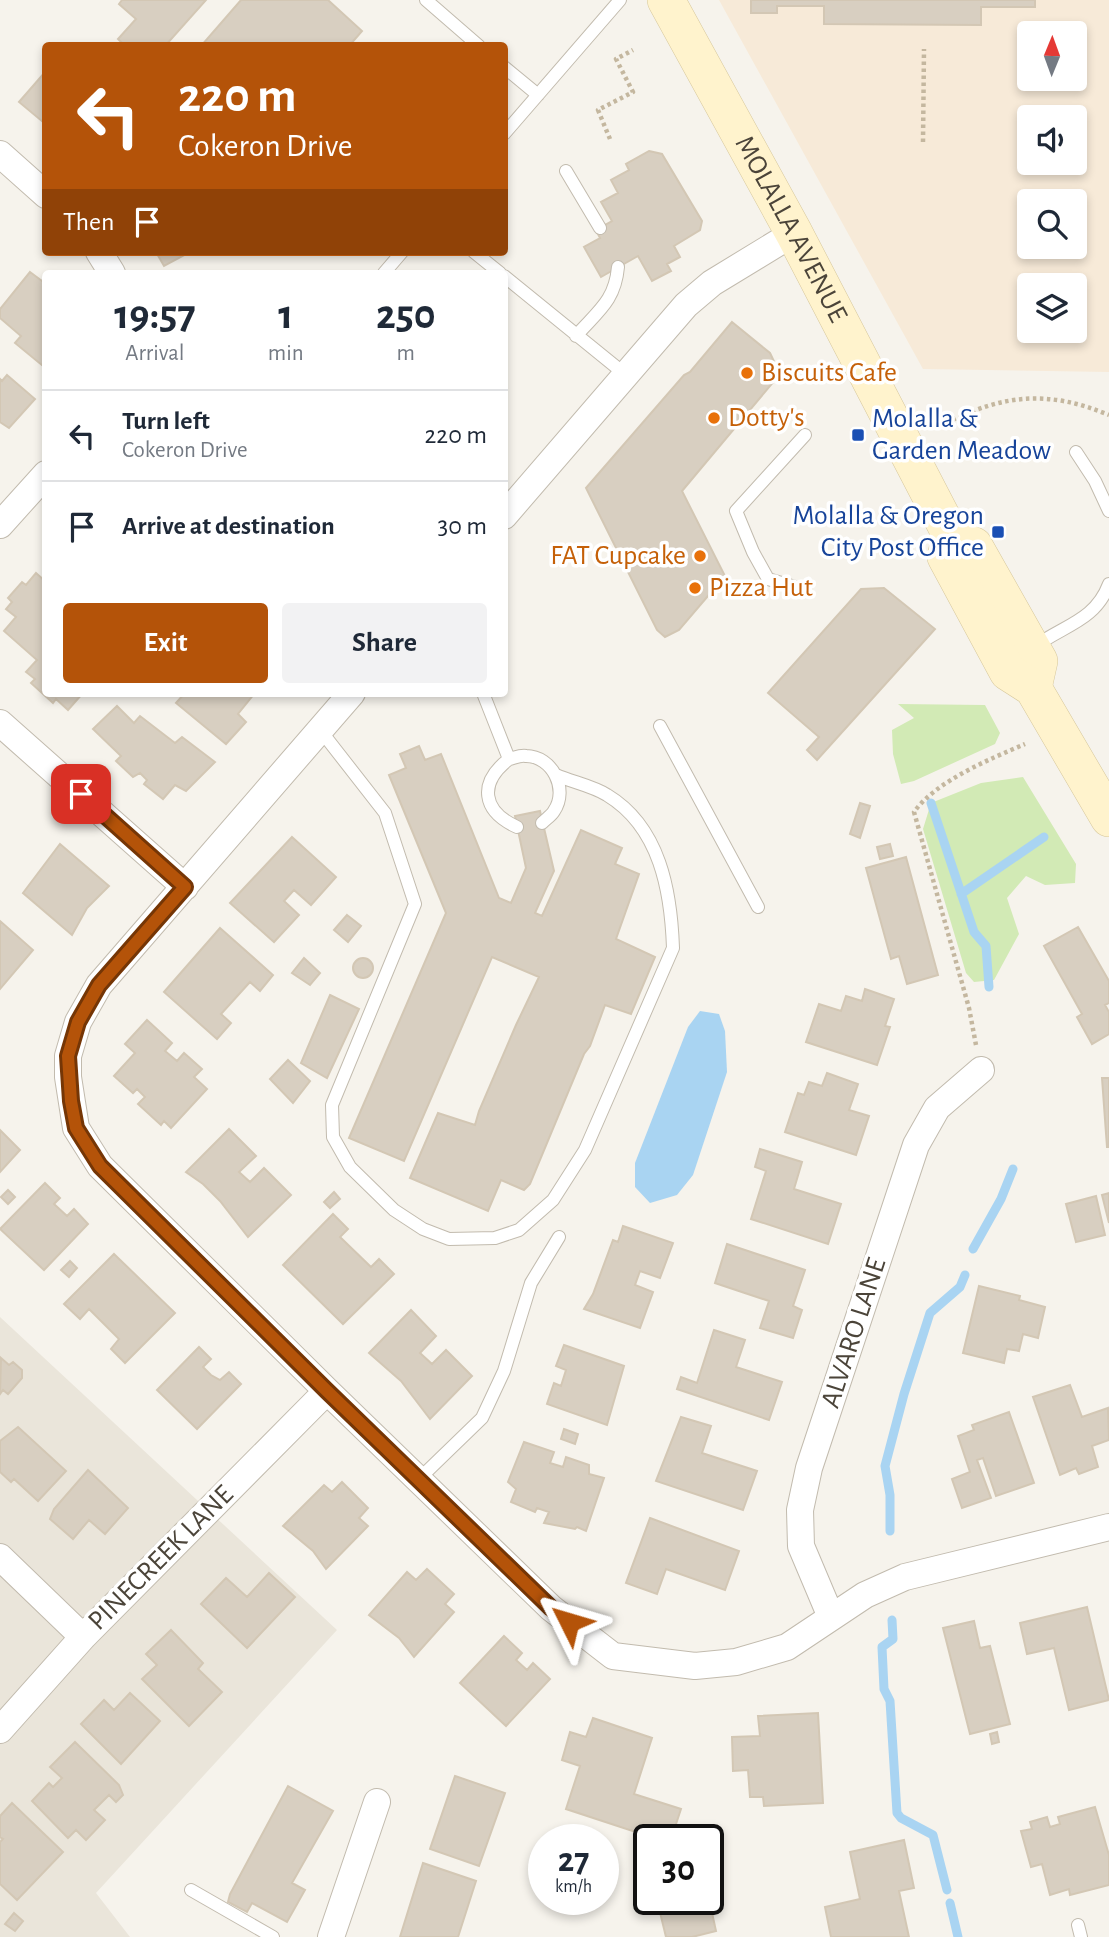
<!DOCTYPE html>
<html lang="en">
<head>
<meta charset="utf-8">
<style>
	body { margin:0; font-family:"Alegreya Sans",sans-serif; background:#f2f2f3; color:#1f2937; height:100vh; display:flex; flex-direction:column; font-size:26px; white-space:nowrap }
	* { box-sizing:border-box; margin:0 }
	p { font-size:23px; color:#747a83 }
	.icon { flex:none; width:38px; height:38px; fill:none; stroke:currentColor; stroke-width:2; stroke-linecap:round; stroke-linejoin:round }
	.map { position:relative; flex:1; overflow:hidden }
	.panel { position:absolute; left:42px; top:270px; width:466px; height:427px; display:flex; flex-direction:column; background:#fff; border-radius:7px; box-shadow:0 4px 10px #0003 }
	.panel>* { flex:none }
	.hud { position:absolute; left:42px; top:42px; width:466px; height:214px; border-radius:7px; box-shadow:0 4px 10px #0003; background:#b45309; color:#fff; overflow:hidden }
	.needle { width:46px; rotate:1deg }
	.controls { position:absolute; left:1017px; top:21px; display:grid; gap:14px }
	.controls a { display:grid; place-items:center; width:70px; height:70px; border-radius:7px; background:#fff; box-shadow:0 4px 10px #0003; font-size:35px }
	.speed { position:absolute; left:528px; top:1824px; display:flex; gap:14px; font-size:35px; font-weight:700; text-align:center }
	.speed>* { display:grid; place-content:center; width:91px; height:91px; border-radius:50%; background:#fff; box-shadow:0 4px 10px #0003; line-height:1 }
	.speed small { font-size:18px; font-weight:400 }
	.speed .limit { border:4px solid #111; border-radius:10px; background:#fff; color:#111 }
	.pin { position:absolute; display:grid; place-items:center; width:60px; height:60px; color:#fff; margin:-30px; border-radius:14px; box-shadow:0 4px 10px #0006 }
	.me { position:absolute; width:77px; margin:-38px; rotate:310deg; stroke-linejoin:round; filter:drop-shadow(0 0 5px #0008) }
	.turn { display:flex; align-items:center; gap:24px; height:147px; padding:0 21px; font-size:32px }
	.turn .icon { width:91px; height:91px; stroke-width:2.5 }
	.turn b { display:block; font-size:49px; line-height:60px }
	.then { display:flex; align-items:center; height:66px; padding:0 21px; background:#0003; gap:14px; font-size:26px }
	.eta { display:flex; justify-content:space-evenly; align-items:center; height:119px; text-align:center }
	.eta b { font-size:42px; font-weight:700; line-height:49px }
	.primary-button { display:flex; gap:14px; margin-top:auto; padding:14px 21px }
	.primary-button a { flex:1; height:80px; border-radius:7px; background:#b45309; color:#fff; font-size:28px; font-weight:700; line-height:80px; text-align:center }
	.primary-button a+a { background:#f2f2f3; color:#1f2937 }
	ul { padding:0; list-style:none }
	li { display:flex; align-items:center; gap:21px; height:91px; padding:0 21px; border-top:2px solid #e0e1e3 }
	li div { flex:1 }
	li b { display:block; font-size:26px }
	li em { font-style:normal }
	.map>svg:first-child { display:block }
	.residential { fill:#eae5da }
	.commercial { fill:#f7ead8; fill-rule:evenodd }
	.green { fill:#d2eab5 }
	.water { fill:#a9d4f2 }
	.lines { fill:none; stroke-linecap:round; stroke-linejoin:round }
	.stream { stroke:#a9d4f2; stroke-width:9 }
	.building { fill:#d8cfc1; stroke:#d3c7b4; stroke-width:2 }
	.lane-casing { stroke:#c2bbae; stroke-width:14 }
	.street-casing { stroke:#c2bbae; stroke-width:28 }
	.secondary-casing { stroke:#d6c79b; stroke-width:38 }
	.path { stroke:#c4b79f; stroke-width:4.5; stroke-dasharray:3.5 3.5; stroke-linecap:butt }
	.lane { stroke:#fff; stroke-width:12 }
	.street { stroke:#fff; stroke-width:26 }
	.secondary { stroke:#fff3cd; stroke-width:37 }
	.route-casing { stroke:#753606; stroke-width:18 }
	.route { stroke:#b45309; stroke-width:12 }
	.food-dot { fill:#e8710a; stroke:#fff; stroke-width:2.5 }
	.transit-dot { fill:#1a4fb4; stroke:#fff; stroke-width:2.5 }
	.labels { text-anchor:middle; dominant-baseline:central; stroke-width:7; stroke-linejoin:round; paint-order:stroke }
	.street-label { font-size:28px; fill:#4b4439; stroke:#fff }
	.food-label { font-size:28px; fill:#c56008; stroke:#fff; text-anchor:start }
	.transit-label { font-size:28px; fill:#164399; stroke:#fff; text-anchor:start }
</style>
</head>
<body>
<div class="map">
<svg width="1109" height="1937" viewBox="0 0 1109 1937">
	<rect width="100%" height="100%" fill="#f6f3ec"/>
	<path class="residential" d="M0 1317 337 1630 96 1893 130 1937H0Z"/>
	<path class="commercial" d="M719 0H1109V372L923 369ZM1029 33H1074V79H1029ZM1029 117H1074V163H1029ZM1029 201H1074V247H1029ZM1029 285H1074V331H1029Z"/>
	<path class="green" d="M898 704 985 705 1000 733 995 744 914 781 901 784 893 754 892 730 914 718Z
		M1023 777 1076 864 1075 883 1045 885 1026 876 1007 898 1019 934 994 980 974 982 966 973 923 829 931 803 981 783Z"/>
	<path class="water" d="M700 1011 719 1014 725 1031 727 1072 693 1175 677 1195 650 1203 635 1187V1163L688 1027Z"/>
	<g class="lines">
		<path class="stream" d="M931 803 974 932 986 946 989 987
			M961 894 1044 837
			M973 1249 1001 1199 1013 1169
			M890 1531V1495L885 1466 904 1394 930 1313 960 1287 965 1275
			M892 1620 893 1639 882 1647 884 1689 890 1701 897 1813 901 1818 933 1835 947 1890
			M950 1903 958 1937"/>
	</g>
	<path class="building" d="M122 0H206L165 46H125L118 39 136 19 119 4Z
		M241 0H328L362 31 349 46H201Z
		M751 0H1035V7H981V25L824 24V6H777V13H751Z
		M46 71V119L43 122 19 102Z
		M649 151 662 154 702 221 700 230 674 246 680 257 667 264 671 271 652 281 638 256 601 277 584 247 600 238 596 230 612 221 601 202 618 193 611 180 629 170 626 164Z
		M156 252H190L164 266Z
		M30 272 46 284V363L43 366 15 343 21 336 0 318V309Z
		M732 322 770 353 780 374 682 491 725 576 679 630 665 637 657 630 586 488 684 375 690 372Z
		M7 375 35 399 9 428 0 422V379L2 381Z
		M36 573 46 582V693H83L68 710 56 699 53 703 31 683 35 679 26 672 37 660 4 631 16 617 6 609 12 602 8 598 22 582 26 585Z
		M884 588 935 629 817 760 807 750 819 737 768 693 861 589Z
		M185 693H253L254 694 238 714 246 722 226 744 176 703Z
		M117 706 134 723 140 716 175 743 182 737 215 762 186 791 175 785 163 799 144 784 147 780 140 773 133 777 116 761 121 756 93 729Z
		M419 746 425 760 441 754 499 898 511 903 526 868 515 816 540 811 554 871 535 913 542 916 581 830 622 848 615 864 639 874 616 939 655 957 631 1014 605 1005 590 1046 584 1054 530 1184 524 1190 501 1180 488 1211 410 1178 438 1113 475 1125 479 1111 516 1025 539 977 492 957 404 1161 349 1138 446 913 389 775 406 768 400 754Z
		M860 803 870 806 860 838 850 834Z
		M292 837 336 877 311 905 294 890 284 901 299 915 274 942 230 903Z
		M60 844 109 886 87 908 72 935 23 893Z
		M890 844 893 856 880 859 877 847Z
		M906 857 938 975 907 984 899 956 891 959 866 868Z
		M347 915 361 926 348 942 334 930Z
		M0 921 33 950 0 989Z
		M1078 927 1109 981V1003L1105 1005 1109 1012V1034L1092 1044 1077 1017 1082 1014 1044 946Z
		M220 928 273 975 260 991 250 982 221 1014 231 1023 217 1039 164 992Z
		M304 958 320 973 310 985 292 973Z
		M353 968a10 10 0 1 1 20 0a10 10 0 1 1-20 0Z
		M865 989 894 999 885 1026 890 1027 877 1065 806 1042 819 1004 841 1011 846 996 862 1001Z
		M330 995 359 1009 327 1078 301 1063Z
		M147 1020 172 1043 165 1051 177 1061 184 1053 202 1069 194 1077 207 1089 171 1128 164 1121 161 1125 138 1104 145 1097 137 1089 133 1093 114 1076 135 1053 125 1044Z
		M288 1060 310 1081 293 1103 270 1079Z
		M827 1073 858 1084 849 1110 869 1116 856 1155 785 1132 798 1093 804 1095 809 1082 822 1086Z
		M1102 1078H1109V1147H1107Z
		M229 1129 256 1156 239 1172 250 1182 264 1168 291 1195 248 1237 220 1201 203 1184 186 1172Z
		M0 1130 20 1150 0 1172Z
		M760 1149 802 1162 794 1189 841 1204 828 1244 751 1219 766 1171 755 1167Z
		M45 1183 60 1198 54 1204 67 1216 74 1209 88 1224 44 1270 0 1229Z
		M8 1190 15 1197 8 1204 1 1197Z
		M334 1192 340 1199 330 1208 324 1202Z
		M1109 1193V1223L1102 1195Z
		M1096 1196 1105 1235 1076 1242 1066 1204Z
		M333 1214 348 1229 340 1237 371 1267 379 1259 394 1274 343 1324 283 1265Z
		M623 1226 673 1243 660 1278 640 1271 635 1285 653 1292 640 1328 584 1309 593 1294 613 1240 618 1242Z
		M727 1244 805 1270 793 1306 802 1310 793 1338 760 1328 769 1301 715 1283Z
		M114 1254 175 1313 125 1363 111 1349 119 1339 89 1309 80 1319 64 1304Z
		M70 1261 77 1268 69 1277 61 1270Z
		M979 1286 1020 1296 1019 1300 1045 1307 1038 1338 1023 1334 1019 1351 1007 1349 1004 1363 963 1353Z
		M411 1310 436 1336 420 1353 432 1364 446 1350 472 1376 430 1419 401 1381 369 1353Z
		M714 1330 745 1340 736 1367 782 1382 769 1420 677 1389 681 1377 697 1383Z
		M564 1345 624 1366 607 1425 547 1404 554 1383 561 1386 566 1370 556 1366Z
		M199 1347 211 1359 203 1367 211 1375 220 1380 229 1372 241 1384 197 1429 157 1390Z
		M1 1358 9 1365 13 1362 22 1370V1378L8 1394 3 1390 0 1394Z
		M1070 1385 1082 1417 1108 1408 1109 1440 1092 1446 1098 1467 1079 1474 1076 1468 1060 1475 1033 1397Z
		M1009 1412 1034 1483 996 1496 983 1458 977 1460 991 1498 962 1508 952 1479 970 1472 958 1436 974 1430 972 1425Z
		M681 1417 711 1426 702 1453 757 1471 743 1510 656 1481Z
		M18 1427 66 1471 38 1501 14 1479 11 1482 0 1472V1441Z
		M564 1429 578 1434 575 1444 561 1439Z
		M524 1442 554 1452 550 1463 563 1467 566 1457 589 1465V1474L604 1478 586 1531 577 1527 575 1529 544 1523 549 1512 537 1508 535 1512 511 1502 516 1489 508 1482Z
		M88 1470 128 1508 105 1534 89 1520 73 1539 50 1519 54 1509Z
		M342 1482 368 1508 359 1518 368 1526 326 1569 313 1551 283 1526 324 1485 332 1492Z
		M650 1518 739 1551 725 1590 666 1569 657 1594 626 1583Z
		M427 1569 454 1594 445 1604 454 1612 414 1657 399 1638 369 1615 407 1572 416 1580Z
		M269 1573 295 1597 247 1648 201 1604 226 1578 247 1597Z
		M1087 1607 1109 1700 1069 1710 1054 1648 1027 1654 1020 1623Z
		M974 1621 980 1648 990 1646 1010 1724 970 1734 943 1628Z
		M171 1630 203 1663 198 1669 222 1692 189 1726 142 1679 157 1665 146 1654Z
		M504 1636 522 1653 516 1660 527 1670 533 1663 550 1679 506 1726 460 1683Z
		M130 1693 160 1721 121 1764 81 1724 104 1700 114 1710Z
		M818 1713 823 1803 764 1806 763 1797H750L748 1770 733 1771 732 1737 760 1736 758 1716Z
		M593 1718 652 1738 634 1794 681 1809 671 1839H657L566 1809 580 1766 562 1760 570 1732 586 1737Z
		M997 1732 999 1742 992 1744 990 1734Z
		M75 1742 119 1785 123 1795 116 1802 109 1795 94 1810 105 1820 86 1840 76 1830 68 1838 32 1801 49 1783 53 1787 62 1778 50 1767Z
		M455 1776 505 1793 479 1866 430 1849Z
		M288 1786 333 1811 292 1883 305 1890 287 1922 252 1903 247 1912 228 1902 230 1894Z
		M12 1803 63 1852 17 1900 0 1884V1842L3 1839 0 1837V1816Z
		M1095 1807 1109 1855V1885L1070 1895 1069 1889 1050 1895 1042 1864 1031 1867 1021 1831 1032 1829 1030 1822 1047 1817 1050 1827 1060 1824 1058 1817Z
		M904 1840 914 1888 899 1891 909 1937H831L825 1907 860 1899 850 1852Z
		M423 1863 476 1881 458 1937H400Z
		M661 1899H709L716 1931 692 1937H666L657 1900Z
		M14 1913 23 1921 15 1931 5 1924Z"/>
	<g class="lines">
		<defs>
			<path id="lane" d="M426 0 479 46
				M504 67 538 95
				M504 134 620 0
				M566 171 600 228
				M474 252 500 273
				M384 273 402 252
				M504 276 626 375
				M576 336C598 311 615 301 618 267
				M1076 452 1095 481 1109 511
				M795 587 768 579 753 552 736 511 805 435
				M1034 647C1064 625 1095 621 1109 584
				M483 693 509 759C514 758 520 755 526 756 552 756 569 789 554 811 552 815 546 819 542 823
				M660 726 758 907
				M321 731 385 813 415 904 332 1105 333 1137 350 1167 394 1210 423 1229 449 1239 495 1238 519 1230 553 1200 585 1150 673 948C671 891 660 827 607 795 593 786 572 782 556 775
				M509 759C478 783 482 811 517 827
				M418 1480 482 1418 504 1371 531 1283 559 1237
				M191 1890 273 1937
				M1078 1925 1081 1937"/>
			<path id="street" d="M0 154 46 195
				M99 252 112 273
				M504 516 686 305 712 283 794 233
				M0 525 46 474
				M352 693 99 985 78 1022 68 1056V1077L76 1128 100 1166 327 1391 551 1608 613 1656 695 1666 736 1662 787 1647 865 1595 905 1577 1109 1527
				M0 723 185 887
				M0 1557 83 1637
				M831 1617 801 1546 800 1510 809 1468 916 1145 937 1108 981 1070
				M0 1730 83 1637 327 1391
				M331 1937 377 1802"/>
			<g id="secondary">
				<path id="s1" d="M666 0 794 233 951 535 974 546 1039 661 1033 688"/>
				<path d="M951 535 946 557 1008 672 1033 688 1109 818"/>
			</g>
		</defs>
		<use href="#lane" class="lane-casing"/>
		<use href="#street" class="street-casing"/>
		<use href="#secondary" class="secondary-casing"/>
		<path class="path" d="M610 139 598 110 633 92 616 59 633 50
			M923 142 924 49
			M946 423C1004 394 1049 390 1109 415
			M976 1045 969 1008 914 812C936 781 990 759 1025 744"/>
		<use href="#lane" class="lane"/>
		<use href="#street" class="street"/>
		<use href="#secondary" class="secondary"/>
	</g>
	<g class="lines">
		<defs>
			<path id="route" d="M81 794 185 887 99 985 78 1022 68 1056 71 1101 76 1128 100 1166 327 1391 551 1608 569 1622"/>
		</defs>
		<use href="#route" class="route-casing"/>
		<use href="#route" class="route"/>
	</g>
	<g class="food-dot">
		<circle cx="747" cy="373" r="7"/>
		<circle cx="714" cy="418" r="7"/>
		<circle cx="700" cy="556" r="7"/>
		<circle cx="695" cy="588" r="7"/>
	</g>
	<g class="transit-dot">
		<rect x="851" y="428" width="14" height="14" rx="3.5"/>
		<rect x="991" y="525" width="14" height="14" rx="3.5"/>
	</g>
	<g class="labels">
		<g class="street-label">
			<text stroke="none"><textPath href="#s1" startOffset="261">MOLALLA AVENUE</textPath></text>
			<text transform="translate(854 1333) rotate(-72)">ALVARO LANE</text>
			<text transform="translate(161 1558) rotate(-45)">PINECREEK LANE</text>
		</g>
		<g class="food-label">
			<text x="761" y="373">Biscuits Cafe</text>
			<text x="728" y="418">Dotty's</text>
			<text x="686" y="556" text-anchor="end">FAT Cupcake</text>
			<text x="709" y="588">Pizza Hut</text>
		</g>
		<g class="transit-label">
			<text x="872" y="419">Molalla &amp;<tspan x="872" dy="32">Garden Meadow</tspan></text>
			<text x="984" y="516" text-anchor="end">Molalla &amp; Oregon<tspan x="984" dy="32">City Post Office</tspan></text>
		</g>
	</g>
</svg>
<div class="controls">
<a><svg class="needle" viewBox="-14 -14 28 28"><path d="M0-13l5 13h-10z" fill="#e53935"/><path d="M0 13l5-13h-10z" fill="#747a83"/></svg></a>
<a><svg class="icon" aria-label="sound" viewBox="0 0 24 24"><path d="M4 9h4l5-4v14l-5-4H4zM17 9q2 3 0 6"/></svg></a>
<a><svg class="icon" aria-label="search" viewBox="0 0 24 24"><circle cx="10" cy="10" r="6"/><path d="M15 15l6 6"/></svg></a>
<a><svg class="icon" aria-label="layers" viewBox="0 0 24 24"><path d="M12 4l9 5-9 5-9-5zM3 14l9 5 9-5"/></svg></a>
</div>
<div class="speed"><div>27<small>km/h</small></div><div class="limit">30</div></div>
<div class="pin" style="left:81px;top:794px;background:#d93025"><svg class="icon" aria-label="arrive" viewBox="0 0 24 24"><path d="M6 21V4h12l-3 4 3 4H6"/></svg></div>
<svg class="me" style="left:569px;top:1622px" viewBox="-20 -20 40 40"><path d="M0-17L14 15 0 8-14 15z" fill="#b45309" stroke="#fff" stroke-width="4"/></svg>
<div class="hud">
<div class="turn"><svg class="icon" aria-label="left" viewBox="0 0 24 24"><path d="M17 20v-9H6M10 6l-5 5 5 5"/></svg><div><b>220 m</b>Cokeron Drive</div></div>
<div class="then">Then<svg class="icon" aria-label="arrive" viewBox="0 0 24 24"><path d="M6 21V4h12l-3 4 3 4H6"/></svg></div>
</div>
<section class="panel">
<div class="eta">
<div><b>19:57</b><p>Arrival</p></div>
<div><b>1</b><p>min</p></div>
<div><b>250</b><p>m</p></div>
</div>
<ul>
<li><svg class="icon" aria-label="left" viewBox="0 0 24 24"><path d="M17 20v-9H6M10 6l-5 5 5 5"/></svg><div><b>Turn left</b><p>Cokeron Drive</p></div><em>220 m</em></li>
<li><svg class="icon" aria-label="arrive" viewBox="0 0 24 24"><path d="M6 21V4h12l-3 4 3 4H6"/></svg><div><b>Arrive at destination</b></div><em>30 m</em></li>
</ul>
<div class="primary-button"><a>Exit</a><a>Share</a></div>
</section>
</div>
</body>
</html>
